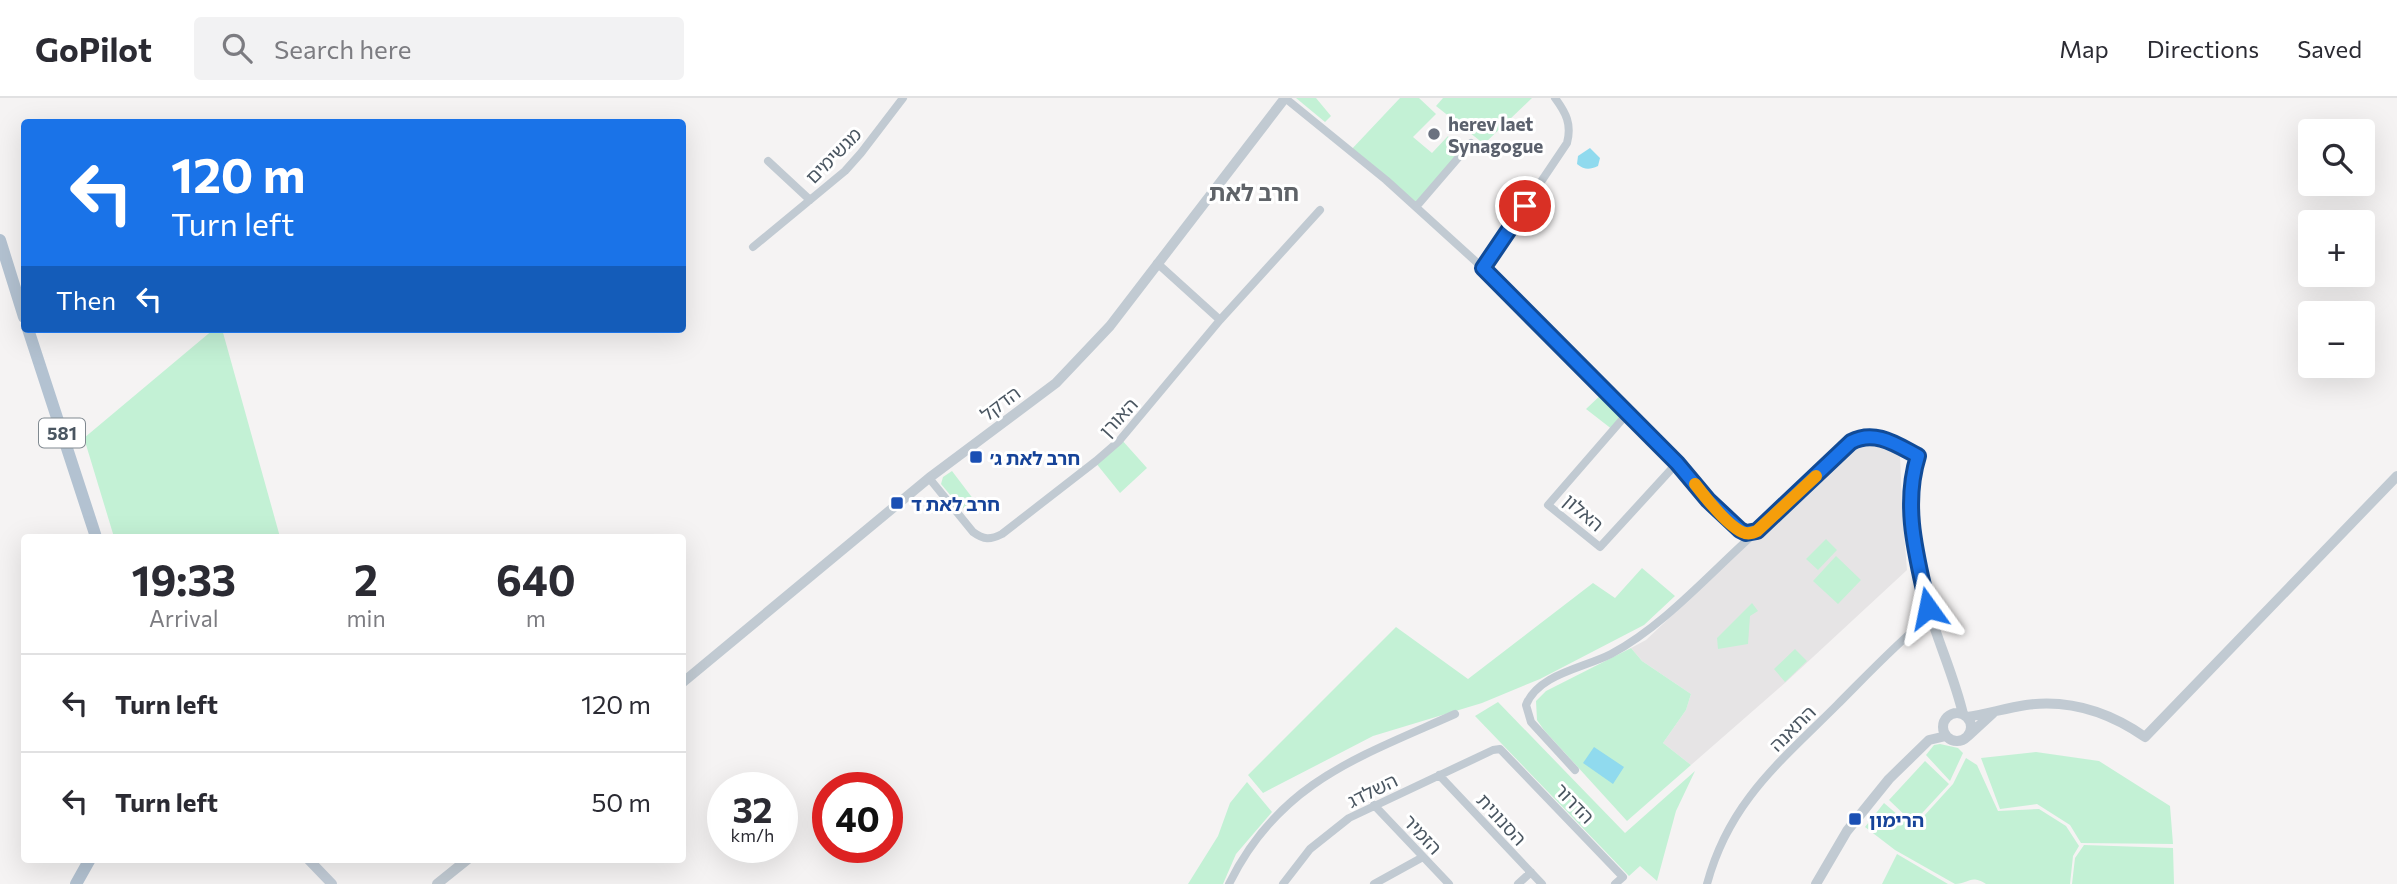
<!DOCTYPE html>
<html lang="en">
<head>
<meta charset="utf-8">
<style>
	body { margin:0; font-family:Commissioner,"Noto Sans Hebrew",sans-serif; background:#f2f2f3; color:#2b2b33; height:100vh; display:flex; flex-direction:column; font-size:26px; white-space:nowrap }
	* { box-sizing:border-box; margin:0 }
	p { font-size:23px; color:#7c7c81 }
	.icon { flex:none; width:38px; height:38px; fill:none; stroke:currentColor; stroke-width:2; stroke-linecap:round; stroke-linejoin:round }
	.map { position:relative; flex:1; overflow:hidden }
	.side { position:absolute; left:21px; top:436px; width:665px; height:329px; display:flex; flex-direction:column; background:#fff; border-radius:7px; box-shadow:0 7px 28px #0002 }
	.side>* { flex:none }
	.banner { position:absolute; left:21px; top:21px; width:665px; height:214px; border-radius:7px; box-shadow:0 7px 28px #0002; background:#1a73e8; color:#fff; overflow:hidden }
	.fabs { position:absolute; left:2298px; top:21px; display:grid; gap:14px }
	.fabs a { display:grid; place-items:center; width:77px; height:77px; border-radius:7px; background:#fff; box-shadow:0 7px 28px #0002; font-size:35px }
	.speed { position:absolute; left:707px; top:674px; display:flex; gap:14px; font-size:35px; font-weight:700; text-align:center }
	.speed>* { display:grid; place-content:center; width:91px; height:91px; border-radius:50%; background:#fff; box-shadow:0 7px 28px #0002; line-height:1 }
	.speed small { font-size:18px; font-weight:400 }
	.speed .limit { border:10px solid #d22; background:#fff; color:#111 }
	.pin { position:absolute; display:grid; place-items:center; width:60px; height:60px; color:#fff; margin:-30px; border:4px solid #fff; border-radius:50%; box-shadow:0 2px 7px #0007 }
	.me { position:absolute; width:77px; margin:-38px; rotate:348deg; stroke-linejoin:round; filter:drop-shadow(0 0 5px #0008) }
	.turn { display:flex; align-items:center; gap:24px; height:147px; padding:0 35px; font-size:32px }
	.turn .icon { width:91px; height:91px; stroke-width:2.5 }
	.turn b { display:block; font-size:49px; line-height:60px }
	.then { display:flex; align-items:center; height:66px; padding:0 35px; background:#0003; gap:14px; font-size:26px }
	.eta { display:flex; justify-content:space-evenly; align-items:center; height:119px; text-align:center }
	.eta b { font-size:42px; font-weight:700; line-height:49px }
	ul { padding:0; list-style:none }
	li { display:flex; align-items:center; gap:21px; height:98px; padding:0 35px; border-top:2px solid #e1e1e2 }
	li div { flex:1 }
	li b { display:block; font-size:26px }
	li em { font-style:normal }
	header { display:flex; align-items:center; gap:42px; box-sizing:border-box; height:98px; padding:0 35px; background:#fff; border-bottom:2px solid #e1e1e2 }
	header strong { font-size:33px }
	nav { display:flex; gap:38px; margin-inline-start:auto; font-size:24px }
	.search { width:490px; height:63px; background:#f2f2f3; display:flex; align-items:center; gap:18px; box-sizing:border-box; padding:0 24px; border-radius:7px; color:#7c7c81; font-size:26px }
	.map>svg:first-child { display:block }
	.education { fill:#e6e4e5 }
	.green { fill:#c3f1d5 }
	.water { fill:#90daee }
	.lines { fill:none; stroke-linecap:round; stroke-linejoin:round }
	.minor { stroke:#c1cad2; stroke-width:8 }
	.tertiary { stroke:#c1cad2; stroke-width:10 }
	.secondary { stroke:#c1cbd6; stroke-width:10 }
	.primary { stroke:#b3c2d1; stroke-width:12 }
	.route-casing { stroke:#114b97; stroke-width:18 }
	.route { stroke:#1a73e8; stroke-width:12 }
	.slow { stroke:#f59e0b; stroke-width:12 }
	.worship-dot { fill:#6b7280; stroke:#fff; stroke-width:2.5 }
	.transit-dot { fill:#1a4fb4; stroke:#fff; stroke-width:2.5 }
	.labels { text-anchor:middle; dominant-baseline:central; stroke-width:6; stroke-linejoin:round; paint-order:stroke }
	.shield { fill:#fff; stroke:#808990; stroke-width:2 }
	.shield-label { font-size:18px; font-weight:bold; fill:#4a5661 }
	.worship-label { font-size:19px; font-weight:bold; fill:#5b616d; stroke:#fff; text-anchor:start }
	.street-label { font-size:19px; fill:#4a5661; stroke:#fff }
	.transit-label { font-size:19px; font-weight:bold; fill:#164399; stroke:#fff; text-anchor:start }
	.quarter-label { font-size:23px; font-weight:bold; fill:#5f6368; stroke:#fff }
</style>
</head>
<body>
<header>
<strong>GoPilot</strong>
<div class="search"><svg class="icon" aria-label="search" viewBox="0 0 24 24"><circle cx="10" cy="10" r="6"/><path d="M15 15l6 6"/></svg>Search here</div>
<nav><a>Map</a><a>Directions</a><a>Saved</a></nav>
</header>
<div class="map">
<svg width="2397" height="786" viewBox="0 0 2397 786">
	<rect width="100%" height="100%" fill="#f5f3f3"/>
	<path class="education" d="M1864 343H1873L1889 348 1900 357 1902 409 1907 472 1786 584 1691 667 1663 645 1686 612 1691 596 1642 563 1631 550 1646 542 1833 365 1858 345Z"/>
	<path class="green" d="M1296 0H1316L1331 18 1325 24Z
		M1400 0H1419L1436 16 1413 39 1432 55 1448 38 1457 61 1416 109 1350 53Z
		M1443 0H1532L1484 46 1436 8Z
		M214 231H222L280 439H114L84 340Z
		M1605 293 1627 316 1613 332 1586 311Z
		M1121 341 1147 370 1120 395 1095 364Z
		M952 373 974 402 962 411 941 386 943 379Z
		M1826 441 1837 452 1818 472 1806 461Z
		M1836 458 1861 482 1838 506 1813 483Z
		M1642 470 1675 498 1644 527 1540 581 1482 605 1373 638 1263 695 1248 677 1396 529 1468 581 1593 485 1615 500Z
		M1752 505 1758 513 1750 518 1748 546 1718 551 1717 540Z
		M1631 550 1642 563 1691 596 1686 612 1663 645 1691 667 1627 723 1544 632 1537 622 1536 603 1546 593Z
		M1795 551 1807 563 1785 584 1774 571Z
		M1498 604 1625 735 1695 673 1676 713 1657 783 1640 768 1629 778 1475 618Z
		M1940 646 1958 650 1963 655 1950 683 1926 657 1934 647Z
		M2036 654 2099 663 2170 708 2173 746 2081 745 2070 727 2037 706 2000 711 1981 660Z
		M1966 660 1977 667 1998 713 2039 711 2066 728 2079 748 2073 758 2070 786H1986C1970 776 1969 786 1955 786L1895 752 1865 729 1884 705 1913 730 1953 686Z
		M1925 663 1949 686 1913 725 1889 702Z
		M1247 684 1272 714 1236 756 1223 786H1188L1218 738 1230 705Z
		M2084 747 2173 750 2174 786H2072L2075 760Z
		M1897 756 1948 786H1882Z"/>
	<path class="water" d="M1590 50 1600 60 1598 68C1589 72 1585 72 1577 66L1578 58Z
		M1594 649 1624 669 1613 686 1583 665Z"/>
	<g class="lines">
		<path class="minor" d="M1285 0 1386 82 1483 170 1677 365 1708 402 1740 432 1746 435 1757 433 1851 344C1875 331 1897 347 1918 358
			M768 63 810 102
			M1416 109 1471 45
			M753 149 845 73 861 55 903 0
			M1157 165 1220 222
			M1483 170 1567 45C1572 26 1566 15 1555 0
			M1627 316 1548 407 1600 449 1677 365
			M929 380 973 434C984 442 990 442 1002 436L1096 363 1119 343 1220 222 1320 112
			M1575 672 1531 624 1526 607C1538 576 1584 570 1611 556 1664 528 1710 475 1755 435
			M1439 677 1542 786
			M1374 707 1449 786
			M1229 786C1279 684 1359 659 1455 616
			M1283 786 1310 751 1349 720 1493 652 1500 651 1623 779 1615 786
			M1374 786 1423 759
			M1518 786 1531 774
			M1707 786C1729 704 1780 664 1837 607 1867 577 1897 545 1930 518"/>
		<path class="tertiary" d="M1918 358C1902 410 1916 478 1934 528 1944 558 1956 586 1963 616
			M682 585 929 380 1056 285 1110 228 1285 0
			M1943 629a14 14 0 1 1 28 0a14 14 0 1 1-28 0Z
			M1967 619C1987 616 2006 610 2026 607 2070 601 2109 614 2145 639L2397 378
			M1968 638 1993 615
			M437 786 468 761
			M1816 786 1847 733 1889 681 1929 642 1946 638"/>
		<path class="secondary" d="M308 761 332 786"/>
		<path class="primary" d="M0 142 24 219
			M28 231 96 439
			M76 786 90 761"/>
	</g>
	<g class="lines">
		<defs>
			<path id="route" d="M1525 108 1483 170 1677 365 1708 402 1740 432 1746 435 1757 433 1851 344C1875 331 1897 347 1918 358 1902 409 1917 459 1928 510"/>
		</defs>
		<use href="#route" class="route-casing"/>
		<use href="#route" class="route"/>
		<path class="slow" d="M1695 386C1705 399 1730 431 1745 435 1750 436 1752 435 1757 433L1816 378"/>
	</g>
	<circle class="worship-dot" cx="1434" cy="36" r="7"/>
	<g class="transit-dot">
		<rect x="969" y="352" width="14" height="14" rx="3.5"/>
		<rect x="890" y="398" width="14" height="14" rx="3.5"/>
		<rect x="1848" y="714" width="14" height="14" rx="3.5"/>
	</g>
	<g class="labels">
		<rect class="shield" x="39" y="320.5" width="46" height="29" rx="5"/>
		<g class="shield-label">
			<text x="62" y="335">581</text>
		</g>
		<g class="worship-label">
			<text x="1448" y="25">herev laet<tspan x="1448" dy="22">Synagogue</tspan></text>
		</g>
		<g class="street-label">
			<text transform="translate(833 57) rotate(-45)">מגשימים</text>
			<text transform="translate(1000 305) rotate(-37)">הדקל</text>
			<text transform="translate(1118 319) rotate(-47)">האורן</text>
			<text transform="translate(1584 414) rotate(41)">האלון</text>
			<text transform="translate(1792 630) rotate(-45)">התאנה</text>
			<text transform="translate(1372 692) rotate(-26)">השלדג</text>
			<text transform="translate(1575 705) rotate(46)">הדרור</text>
			<text transform="translate(1502 721) rotate(47)">הסנונית</text>
			<text transform="translate(1423 736) rotate(47)">הזמיר</text>
		</g>
		<g class="transit-label">
			<text x="990" y="359">חרב לאת ג׳</text>
			<text x="911" y="405">חרב לאת ד</text>
			<text x="1869" y="721">הרימון</text>
		</g>
		<g class="quarter-label">
			<text x="1254" y="94">חרב לאת</text>
		</g>
	</g>
</svg>
<div class="fabs">
<a><svg class="icon" aria-label="search" viewBox="0 0 24 24"><circle cx="10" cy="10" r="6"/><path d="M15 15l6 6"/></svg></a>
<a>+</a>
<a>−</a>
</div>
<div class="speed"><div>32<small>km/h</small></div><div class="limit">40</div></div>
<div class="pin" style="left:1525px;top:108px;background:#d93025"><svg class="icon" aria-label="arrive" viewBox="0 0 24 24"><path d="M6 21V4h12l-3 4 3 4H6"/></svg></div>
<svg class="me" style="left:1928px;top:510px" viewBox="-20 -20 40 40"><path d="M0-17L14 15 0 8-14 15z" fill="#1a73e8" stroke="#fff" stroke-width="4"/></svg>
<div class="banner">
<div class="turn"><svg class="icon" aria-label="left" viewBox="0 0 24 24"><path d="M17 20v-9H6M10 6l-5 5 5 5"/></svg><div><b>120 m</b>Turn left</div></div>
<div class="then">Then<svg class="icon" aria-label="left" viewBox="0 0 24 24"><path d="M17 20v-9H6M10 6l-5 5 5 5"/></svg></div>
</div>
<section class="side">
<div class="eta">
<div><b>19:33</b><p>Arrival</p></div>
<div><b>2</b><p>min</p></div>
<div><b>640</b><p>m</p></div>
</div>
<ul>
<li><svg class="icon" aria-label="left" viewBox="0 0 24 24"><path d="M17 20v-9H6M10 6l-5 5 5 5"/></svg><div><b>Turn left</b></div><em>120 m</em></li>
<li><svg class="icon" aria-label="left" viewBox="0 0 24 24"><path d="M17 20v-9H6M10 6l-5 5 5 5"/></svg><div><b>Turn left</b></div><em>50 m</em></li>
</ul>
</section>
</div>
</body>
</html>
